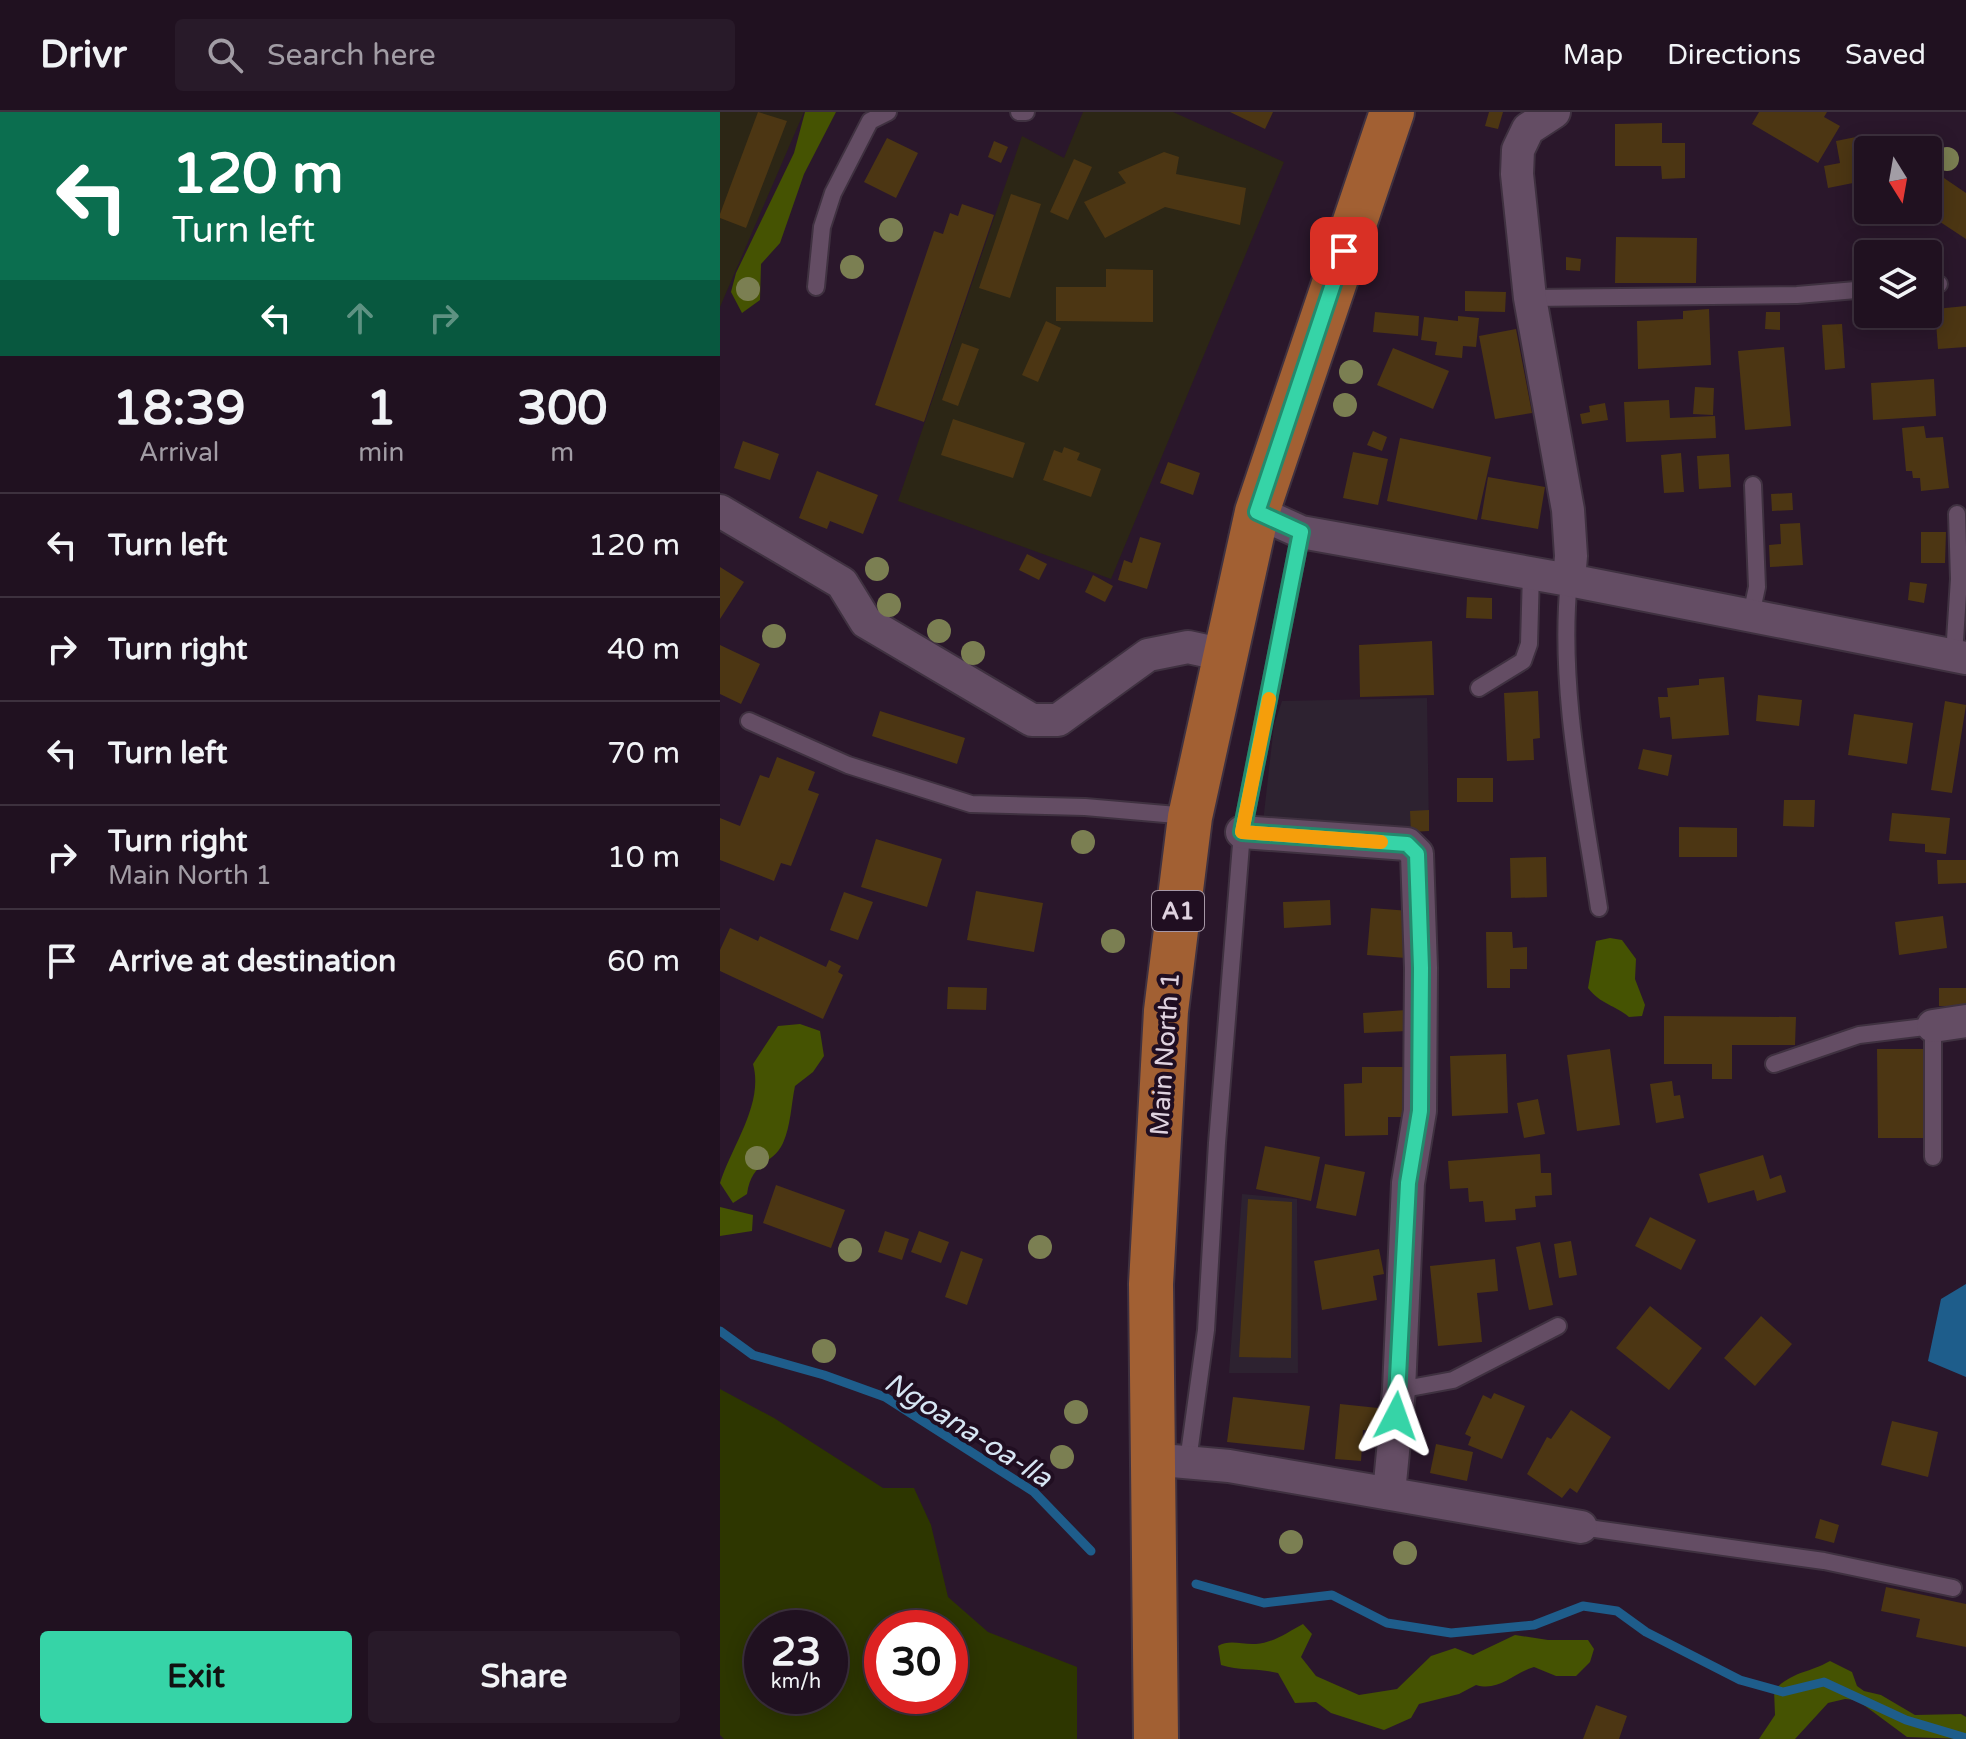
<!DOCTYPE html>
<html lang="en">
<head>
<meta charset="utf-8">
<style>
	body { margin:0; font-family:"Varela Round",sans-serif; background:#281a29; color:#f1f3f6; height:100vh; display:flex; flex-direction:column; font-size:30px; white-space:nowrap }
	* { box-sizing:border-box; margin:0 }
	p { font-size:26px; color:#a29da5 }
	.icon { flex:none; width:44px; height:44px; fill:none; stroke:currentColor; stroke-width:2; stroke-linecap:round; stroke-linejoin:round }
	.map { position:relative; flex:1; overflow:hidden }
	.sheet { display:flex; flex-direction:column; background:#201120; width:720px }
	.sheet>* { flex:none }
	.guide { background:#0b6e4f; color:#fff; overflow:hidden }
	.needle { width:52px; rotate:169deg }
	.fabs { position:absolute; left:1134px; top:24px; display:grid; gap:16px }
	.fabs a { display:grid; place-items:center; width:88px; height:88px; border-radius:8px; background:#201120; box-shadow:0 4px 20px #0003,0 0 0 2px #3d313e; font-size:40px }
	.speed { position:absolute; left:24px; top:1498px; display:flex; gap:16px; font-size:40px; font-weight:700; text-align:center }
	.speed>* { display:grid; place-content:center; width:104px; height:104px; border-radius:50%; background:#201120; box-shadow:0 4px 20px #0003,0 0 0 2px #3d313e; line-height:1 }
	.speed small { font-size:20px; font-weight:400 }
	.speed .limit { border:12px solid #d22; background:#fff; color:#111 }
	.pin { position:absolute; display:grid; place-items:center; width:68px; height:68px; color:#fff; margin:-34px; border-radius:16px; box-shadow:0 4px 12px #0006 }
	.me { position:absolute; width:88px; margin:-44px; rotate:4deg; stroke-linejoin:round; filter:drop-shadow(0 0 6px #0008) }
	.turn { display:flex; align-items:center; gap:28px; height:168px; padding:0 40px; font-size:36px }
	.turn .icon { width:104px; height:104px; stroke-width:2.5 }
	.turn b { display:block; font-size:56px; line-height:68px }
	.lanes { display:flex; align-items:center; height:76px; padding:0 40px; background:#0003; justify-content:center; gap:40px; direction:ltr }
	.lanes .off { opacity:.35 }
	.eta { display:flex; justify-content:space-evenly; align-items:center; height:136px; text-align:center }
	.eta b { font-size:48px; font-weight:800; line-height:56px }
	.primary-button { display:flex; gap:16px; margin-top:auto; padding:16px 40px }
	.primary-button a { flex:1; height:92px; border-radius:8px; background:#36d4a7; color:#111; font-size:32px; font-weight:800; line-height:92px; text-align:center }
	.primary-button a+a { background:#281a29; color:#f1f3f6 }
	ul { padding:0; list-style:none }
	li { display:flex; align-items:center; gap:24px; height:104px; padding:0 40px; border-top:2px solid #3d313e }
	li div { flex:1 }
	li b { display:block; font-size:30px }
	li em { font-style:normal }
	header { display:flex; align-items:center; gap:48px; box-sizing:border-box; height:112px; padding:0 40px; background:#201120; border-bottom:2px solid #3d313e }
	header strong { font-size:38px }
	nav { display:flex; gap:44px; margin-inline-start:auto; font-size:28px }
	.search { width:560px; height:72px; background:#281a29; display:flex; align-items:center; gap:20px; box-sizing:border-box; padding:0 28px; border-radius:8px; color:#a29da5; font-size:30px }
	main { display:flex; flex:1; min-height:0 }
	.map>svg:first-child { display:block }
	.commercial { fill:#2d2230 }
	.industrial { fill:#2c2615 }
	.green { fill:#2d3600; fill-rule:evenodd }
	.forest { fill:#455302 }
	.water { fill:#1e5d8b }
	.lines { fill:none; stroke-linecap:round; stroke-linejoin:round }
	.stream { stroke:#1e5d8b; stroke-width:9 }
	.building { fill:#4c3613 }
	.service-casing { stroke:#3f3140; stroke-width:20 }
	.minor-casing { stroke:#3f3140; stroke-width:36 }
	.primary-casing { stroke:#3f3140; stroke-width:48 }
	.service { stroke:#644d64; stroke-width:16 }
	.minor { stroke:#644d64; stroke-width:32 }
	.primary { stroke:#a26033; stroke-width:44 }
	.tree { fill:#7b7f52 }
	.route-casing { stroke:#238a6d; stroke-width:20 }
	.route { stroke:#36d4a7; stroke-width:14 }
	.slow { stroke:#f59e0b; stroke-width:14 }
	.labels { text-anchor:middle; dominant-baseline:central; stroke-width:8; stroke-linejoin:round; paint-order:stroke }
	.shield { fill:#200e21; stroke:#a697a6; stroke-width:2 }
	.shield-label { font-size:24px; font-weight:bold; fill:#dfd2df }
	.street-label { font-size:26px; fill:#dfd2df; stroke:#200e21 }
	.water-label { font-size:28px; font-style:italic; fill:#d7e6f4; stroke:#200e21 }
</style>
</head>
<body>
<header>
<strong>Drivr</strong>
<div class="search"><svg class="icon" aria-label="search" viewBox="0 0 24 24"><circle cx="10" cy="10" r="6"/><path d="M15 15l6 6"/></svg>Search here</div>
<nav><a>Map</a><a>Directions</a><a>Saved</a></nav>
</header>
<main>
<section class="sheet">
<div class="guide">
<div class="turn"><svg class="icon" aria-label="left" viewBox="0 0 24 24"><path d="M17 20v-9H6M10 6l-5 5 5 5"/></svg><div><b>120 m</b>Turn left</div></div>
<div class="lanes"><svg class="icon" aria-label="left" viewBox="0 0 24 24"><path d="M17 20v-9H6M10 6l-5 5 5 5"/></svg><svg class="icon off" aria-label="ahead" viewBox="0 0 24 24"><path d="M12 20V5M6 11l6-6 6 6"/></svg><svg class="icon off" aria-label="right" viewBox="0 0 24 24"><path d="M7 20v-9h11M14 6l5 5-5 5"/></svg></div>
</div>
<div class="eta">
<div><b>18:39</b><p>Arrival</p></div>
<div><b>1</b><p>min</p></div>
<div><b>300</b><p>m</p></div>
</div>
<ul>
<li><svg class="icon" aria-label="left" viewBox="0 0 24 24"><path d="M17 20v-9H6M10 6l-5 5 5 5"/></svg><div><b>Turn left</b></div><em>120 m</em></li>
<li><svg class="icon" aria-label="right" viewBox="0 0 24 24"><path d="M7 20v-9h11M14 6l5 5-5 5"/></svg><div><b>Turn right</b></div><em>40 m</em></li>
<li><svg class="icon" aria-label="left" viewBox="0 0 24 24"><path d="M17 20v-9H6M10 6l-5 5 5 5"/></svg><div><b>Turn left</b></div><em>70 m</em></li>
<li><svg class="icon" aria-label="right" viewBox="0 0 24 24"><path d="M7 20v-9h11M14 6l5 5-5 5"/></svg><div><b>Turn right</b><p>Main North 1</p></div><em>10 m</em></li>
<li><svg class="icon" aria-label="arrive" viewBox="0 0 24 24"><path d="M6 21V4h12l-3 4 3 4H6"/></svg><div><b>Arrive at destination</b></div><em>60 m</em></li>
</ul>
<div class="primary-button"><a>Exit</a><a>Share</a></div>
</section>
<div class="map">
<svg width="1246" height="1627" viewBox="0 0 1246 1627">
	<rect width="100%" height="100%" fill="#2a172b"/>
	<path class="commercial" d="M707 586 709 719 543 710 554 613 562 589Z
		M522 1082 577 1087 578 1261H509Z"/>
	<path class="industrial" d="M0 0H84L0 195Z
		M363 0H453L564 50 391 467 178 389 302 24 344 46Z"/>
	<path class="green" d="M0 1277 54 1306 163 1376H194L211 1413 228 1485 268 1520 357 1555V1627H4L0 1623ZM42 1516H110V1584H42ZM162 1516H230V1584H162Z"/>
	<path class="forest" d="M85 0H116L84 62 60 131 41 152 40 188 22 201 11 180 16 161 74 41Z
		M890 826 902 828 916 847 915 867 925 893 922 904 909 905C895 893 880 892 868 876L876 829Z
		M80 912 100 919 104 944 93 960 75 974C71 993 71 1013 63 1031 53 1053 32 1048 27 1082L13 1091 0 1071C12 1033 44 992 33 952L58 914Z
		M0 1095 33 1103 32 1119 0 1124Z
		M583 1512 592 1522 581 1545 596 1564 639 1583 677 1577 711 1544 735 1536 753 1543 795 1523 828 1528H868L874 1537 870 1550 856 1564H836L814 1555C793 1561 779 1580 756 1573L739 1582 699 1592 691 1606 664 1618 611 1601 596 1590 575 1591 558 1561C537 1556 521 1559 501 1553L498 1534C510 1527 522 1533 536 1532 553 1531 568 1520 583 1512Z
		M1110 1549 1132 1560 1137 1574 1144 1579 1161 1583 1195 1603 1241 1602 1246 1605V1627L1187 1625 1137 1588 1125 1587 1108 1591 1075 1627H1039L1055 1603 1054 1578C1075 1558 1087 1562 1110 1549Z"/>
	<path class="water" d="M1246 1172V1265L1208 1249 1221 1187Z"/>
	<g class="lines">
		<path class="stream" d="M0 1219 33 1243 104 1263 165 1285 314 1380 371 1439
			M476 1472 544 1491 612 1483 667 1511 731 1521 814 1513 863 1494 897 1499 926 1520 1020 1568 1063 1580 1104 1570 1186 1608 1246 1626"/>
	</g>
	<path class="building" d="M38 0 67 9 26 116 0 106V102Z
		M510 0H553L545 17Z
		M769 0H783L778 17 765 14Z
		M1039 0H1107L1104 5 1120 14 1098 51 1032 12Z
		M942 11V31H965V66L942 67 941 54H895V12Z
		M1141 24 1148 68 1108 76 1104 54 1120 51 1116 29Z
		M167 26 198 41 176 86 144 70Z
		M274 29 288 35 281 51 268 45Z
		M444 40 459 45 456 62 526 76 520 113 445 95 385 126 364 90 406 71 398 60Z
		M354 47 372 55 348 108 330 100Z
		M1224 66 1246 81V127L1202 98H1208V90Z
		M291 82 321 92 290 186 259 176Z
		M242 92 274 103 204 310 155 293 214 119 223 122 230 101 238 104Z
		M896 125 977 126 976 171H895Z
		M846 145 861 147 860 159 846 158Z
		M386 157 433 158V210L336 209V175H386Z
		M745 179 786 180 785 200 745 199Z
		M1246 194V235L1218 237 1215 197Z
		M989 197 991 253 918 257 917 209 963 207V199Z
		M655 200 699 204 698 224 653 220Z
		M1046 200H1060V218L1045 217Z
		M738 204 759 206 756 235 743 234 742 246 715 243 717 230 701 228 704 205 738 209Z
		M326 209 341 216 318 270 302 263Z
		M1122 212 1125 256 1105 258 1102 213Z
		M796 217 812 301 775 307 759 224Z
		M242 231 259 237 238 294 222 288Z
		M1064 235 1071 314 1025 318 1018 239Z
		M673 236 729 259 713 297 657 273Z
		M1214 267 1216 304 1153 308 1151 271Z
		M975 275 994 276 993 303 973 302Z
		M949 288 950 306 995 304 996 326 906 330 904 290Z
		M885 291 888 308 862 312 860 302 870 300 869 294Z
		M233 307 305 331 293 366 221 343Z
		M1204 314 1206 326 1223 325 1229 376 1201 379 1200 366H1193L1192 359H1186L1182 316Z
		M653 319 667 325 662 339 647 333Z
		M680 326 771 345 757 408 667 389Z
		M23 329 59 342 50 368 14 356Z
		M344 335 360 341 357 348 381 357 371 385 323 368 334 338 342 341Z
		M633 340 668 347 658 393 623 386Z
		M961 341 964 380 944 381 941 343Z
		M1009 342 1011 375 979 377 977 344Z
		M448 350 480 361 473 383 440 371Z
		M97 359 158 383 143 422 110 409 107 417 79 406Z
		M768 365 825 375 818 417 761 407Z
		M1072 381 1073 398 1052 399 1051 382Z
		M1080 411 1083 453 1050 455 1049 433 1061 432 1060 412Z
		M1201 420H1226L1225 451H1201Z
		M420 425 441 431 427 477 398 468 404 448 412 451Z
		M307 442 327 452 319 468 299 458Z
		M0 455 24 470 0 507Z
		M373 463 393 474 385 490 365 480Z
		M1190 470 1207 472 1204 491 1188 488Z
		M747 485 772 486V507L746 506Z
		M712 529 714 583 640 585 639 533Z
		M0 533 40 552 21 592 0 582Z
		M1004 565 1009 623 952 627 950 605 940 606 938 585H948L947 576 979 573V567Z
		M818 579 820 626 813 627 814 648 787 649 784 581Z
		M1038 583 1082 588 1079 614 1036 609Z
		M1225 589 1246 593 1232 681 1211 678Z
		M160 599 245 626 237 652 152 624Z
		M1134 602 1193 611 1187 652 1128 643Z
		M923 637 952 643 948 664 918 657Z
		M57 645 95 660 88 678 99 682 71 754 61 751 54 769 0 748V706L20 714 40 663 49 666Z
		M737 666H773V690H737Z
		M1064 688H1095L1094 715 1063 714Z
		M709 698V719L691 720 690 699Z
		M1172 701 1230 706 1226 742 1205 740V732L1169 729Z
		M959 715 1017 716V745H959Z
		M156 727 222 747 207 795 141 775Z
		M826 745 827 785 791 786 790 746Z
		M1217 748H1246V771L1218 772Z
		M256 779 323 791 314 840 247 828Z
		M124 780 153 790 138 828 110 818Z
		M610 788 611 813 564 816 563 790Z
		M651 796 690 799 686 846 647 843Z
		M1223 804 1227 836 1179 843 1175 810Z
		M10 816 38 829 40 824 106 855 109 848 121 854 118 860 123 863 103 907 0 859V838Z
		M766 820H792L793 836 807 835V857H790V876H767Z
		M228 875 267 876 266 898 227 897Z
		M1219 876H1246V894H1219Z
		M687 898V919L644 921 643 901Z
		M944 904 1076 905 1075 933H1012V967H992V952H944Z
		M890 937 900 1013 857 1019 847 943Z
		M1157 937H1204L1203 1026H1158Z
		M786 942 788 1001 732 1004 730 944Z
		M642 955H683V973H690V988H684V1005H668V1023L625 1024 624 972 642 971Z
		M952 969 954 984 960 983 964 1006 936 1011 930 972Z
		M818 987 825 1022 804 1026 797 991Z
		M545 1034 600 1045 591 1089 536 1077Z
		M820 1042 821 1061H831L832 1083 815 1084 816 1095 795 1097 796 1108 765 1110 763 1089 749 1090 748 1076 730 1077 728 1049Z
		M1043 1043 1050 1067 1061 1063 1066 1080 1037 1089 1034 1078 988 1091 979 1062Z
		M605 1052 645 1060 636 1104 596 1096Z
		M56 1073 125 1098 111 1136 43 1111Z
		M528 1087 572 1090 571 1246 519 1245Z
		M930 1105 976 1128 961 1158 915 1134Z
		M165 1119 189 1127 182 1148 158 1140Z
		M199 1119 229 1130 221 1151 191 1140Z
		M851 1129 857 1163 839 1166 834 1132Z
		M820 1130 833 1193 809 1198 796 1135Z
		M659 1137 664 1162 653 1164 657 1188 602 1198 594 1149Z
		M241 1139 263 1147 247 1193 225 1185Z
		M775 1147 778 1179 757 1181 762 1230 718 1234 710 1154Z
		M930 1194 982 1236 949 1278 896 1236Z
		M1041 1204 1072 1232 1035 1274 1004 1246Z
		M774 1281 805 1294 782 1347 748 1333 751 1325 745 1322 763 1283 771 1287Z
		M513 1285 590 1294 584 1338 507 1330Z
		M620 1292 658 1296 655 1319 643 1318 641 1349 615 1347Z
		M851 1298 891 1325 857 1381 850 1376 842 1386 807 1362 827 1325 831 1327Z
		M1172 1309 1218 1320 1208 1365 1161 1353Z
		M716 1332 753 1340 747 1369 710 1361Z
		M1100 1407 1119 1413 1114 1431 1095 1426Z
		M1166 1475 1246 1492V1535L1196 1525 1200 1507 1161 1499Z
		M876 1593 907 1604 899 1627H863Z"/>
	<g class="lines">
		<defs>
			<path id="service" d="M299 0H306
				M1208 172H1219
				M96 175 102 115 113 81 150 9 168 0
				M810 186 1077 183 1148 177
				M849 468C838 574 863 691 879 796
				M1031 503 1037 475 1033 373
				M1234 543 1239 467 1237 402
				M759 576 803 549 809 532 811 461
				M29 609 128 653 251 692 365 695 468 704
				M1054 952 1139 923 1213 914V1045
				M679 1278 733 1268 838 1214
				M468 1349 486 1218 497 1031 522 720 581 420
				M861 1415 1104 1449 1233 1476"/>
			<path id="minor" d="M834 0 808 17 798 38 797 62 810 186 848 398 851 444 849 468
				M0 399 122 471 146 510 312 608H338L428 543 468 535 505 543
				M537 400 581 420 849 468 1246 546
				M522 720 687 732 697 742 701 856 700 999 688 1071 679 1278 669 1381
				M1213 914 1246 909
				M430 1347 509 1354 861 1415"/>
			<path id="primary" d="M436 1627 431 1172 446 899 470 705 537 400 672 0"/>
		</defs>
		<use href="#service" class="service-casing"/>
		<use href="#minor" class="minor-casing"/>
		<use href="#primary" class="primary-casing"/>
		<use href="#service" class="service"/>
		<use href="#minor" class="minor"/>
		<use href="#primary" class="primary"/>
	</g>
	<g class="tree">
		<circle cx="1227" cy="47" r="12"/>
		<circle cx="171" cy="118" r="12"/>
		<circle cx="132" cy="155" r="12"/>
		<circle cx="28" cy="177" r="12"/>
		<circle cx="631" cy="260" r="12"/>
		<circle cx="625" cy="293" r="12"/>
		<circle cx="157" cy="457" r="12"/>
		<circle cx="169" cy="493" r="12"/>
		<circle cx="219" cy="519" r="12"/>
		<circle cx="54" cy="524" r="12"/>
		<circle cx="253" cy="541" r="12"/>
		<circle cx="363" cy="730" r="12"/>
		<circle cx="393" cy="829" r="12"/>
		<circle cx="37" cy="1046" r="12"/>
		<circle cx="320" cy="1135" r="12"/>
		<circle cx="130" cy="1138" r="12"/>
		<circle cx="104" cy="1239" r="12"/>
		<circle cx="356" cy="1300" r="12"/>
		<circle cx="342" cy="1345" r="12"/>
		<circle cx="571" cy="1430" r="12"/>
		<circle cx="685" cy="1441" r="12"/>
	</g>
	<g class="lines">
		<defs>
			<path id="route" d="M624 139 537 400 581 420 522 720 687 732 697 742 701 856 700 999 688 1071 676 1304"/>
		</defs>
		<use href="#route" class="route-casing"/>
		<use href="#route" class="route"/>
		<path class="slow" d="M549 587 522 720 661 730"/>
	</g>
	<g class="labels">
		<rect class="shield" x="432" y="779" width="52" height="40" rx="6"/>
		<g class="shield-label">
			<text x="458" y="799">A1</text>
		</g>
		<g class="street-label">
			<text transform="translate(445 942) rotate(-86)">Main North 1</text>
		</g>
		<g class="water-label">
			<text transform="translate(248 1318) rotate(32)">Ngoana-oa-lla</text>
		</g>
	</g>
</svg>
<div class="fabs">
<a><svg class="needle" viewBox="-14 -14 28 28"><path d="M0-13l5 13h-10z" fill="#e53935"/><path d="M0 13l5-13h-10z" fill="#a29da5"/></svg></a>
<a><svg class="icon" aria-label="layers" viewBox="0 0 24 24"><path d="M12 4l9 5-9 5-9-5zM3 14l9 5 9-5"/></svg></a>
</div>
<div class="speed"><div>23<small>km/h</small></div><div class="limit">30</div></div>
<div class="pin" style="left:624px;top:139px;background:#d93025"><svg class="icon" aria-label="arrive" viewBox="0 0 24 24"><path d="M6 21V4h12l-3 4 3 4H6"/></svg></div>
<svg class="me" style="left:676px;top:1304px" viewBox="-20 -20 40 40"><path d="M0-17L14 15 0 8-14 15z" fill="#36d4a7" stroke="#fff" stroke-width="4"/></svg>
</div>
</main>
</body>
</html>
